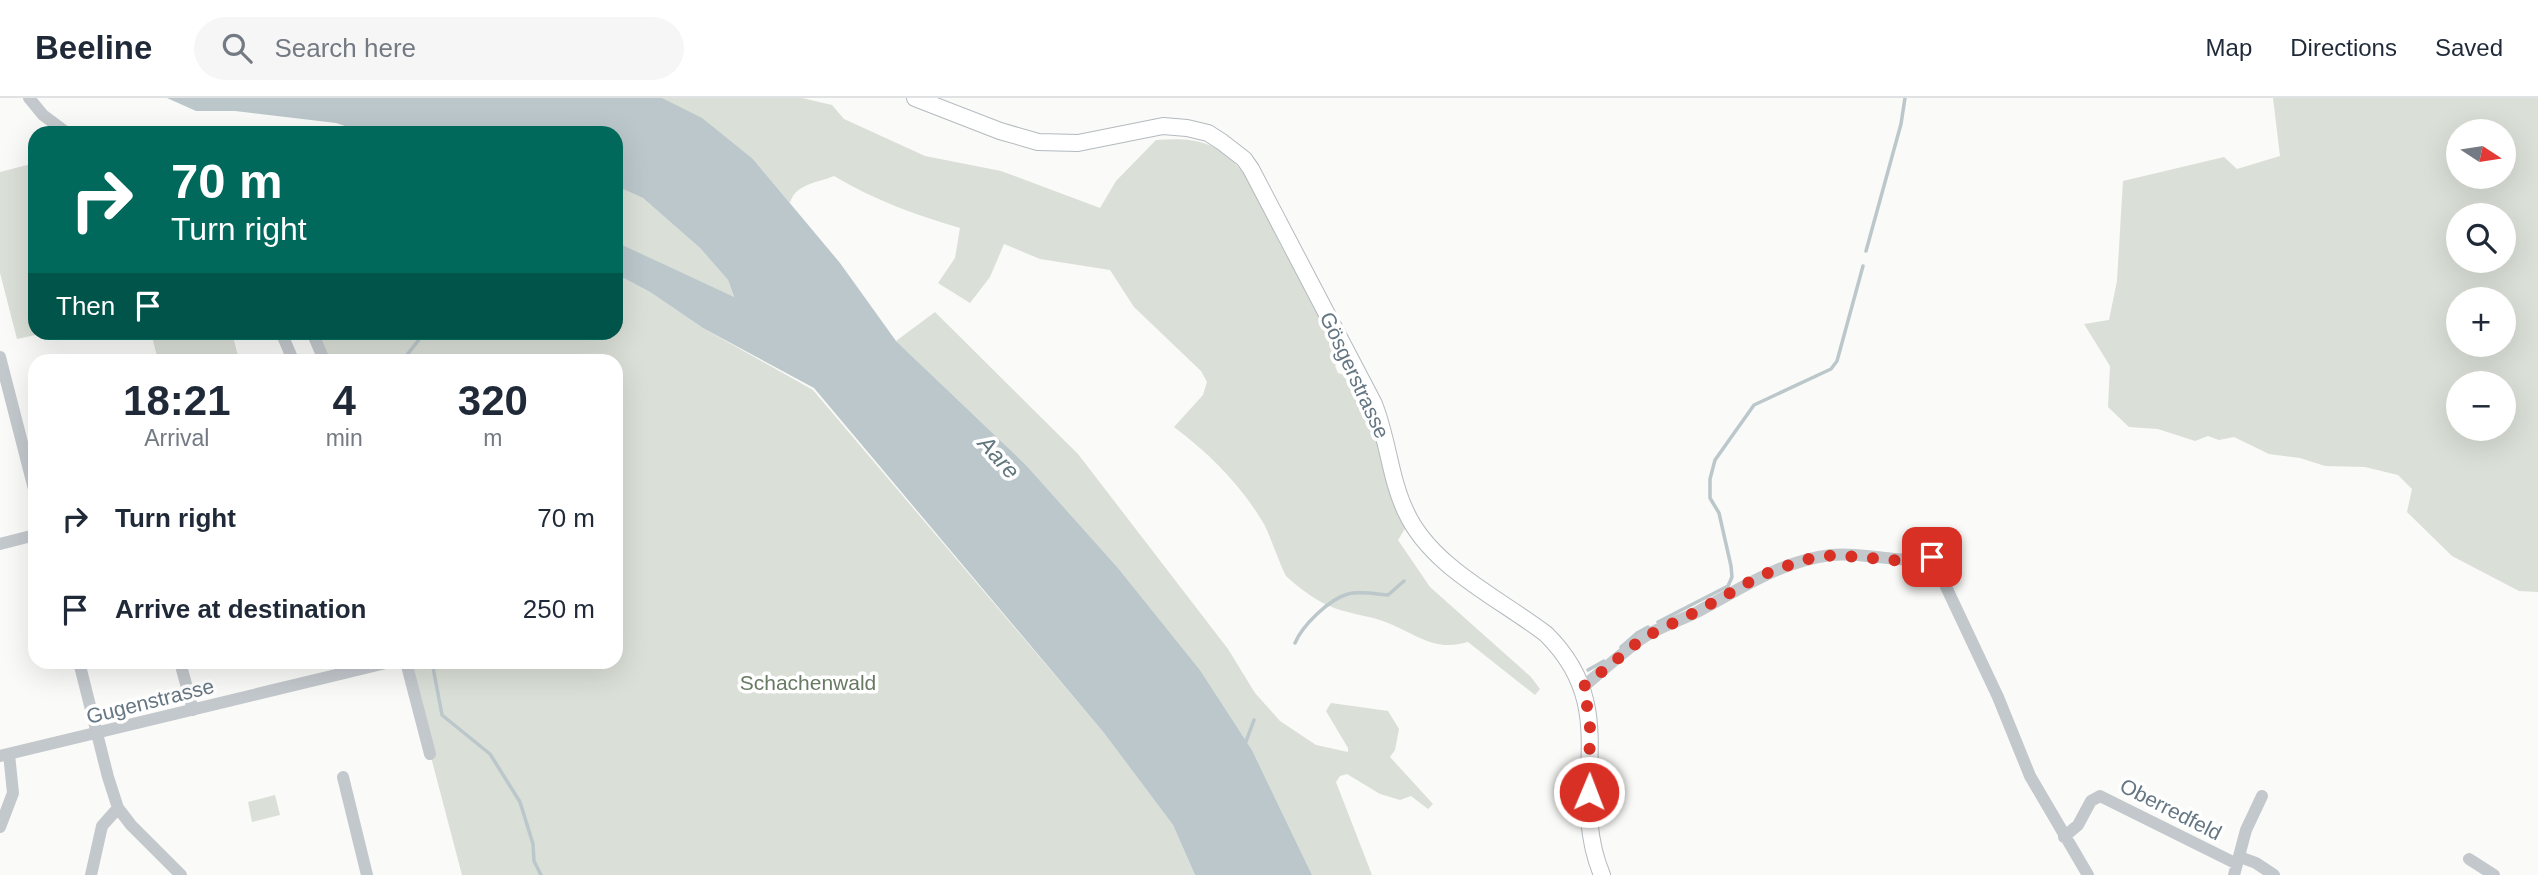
<!DOCTYPE html>
<html lang="en">
<head>
<meta charset="utf-8">
<style>
	body { margin:0; font-family:Arial,sans-serif; background:#f6f6f7; color:#1f2937; height:100vh; display:flex; flex-direction:column; font-size:26px; white-space:nowrap }
	* { box-sizing:border-box; margin:0 }
	p { font-size:23px; color:#747a83 }
	.icon { flex:none; width:38px; height:38px; fill:none; stroke:currentColor; stroke-width:2; stroke-linecap:round; stroke-linejoin:round }
	.map { position:relative; flex:1; overflow:hidden }
	.drawer { position:absolute; left:28px; top:256px; width:595px; height:315px; display:flex; flex-direction:column; background:#fff; border-radius:21px; box-shadow:0 7px 28px #0002 }
	.drawer>* { flex:none }
	.hud { position:absolute; left:28px; top:28px; width:595px; height:214px; border-radius:21px; box-shadow:0 7px 28px #0002; background:#00695c; color:#fff; overflow:hidden }
	.needle { width:46px; rotate:102deg }
	.controls { position:absolute; left:2446px; top:21px; display:grid; gap:14px }
	.controls a { display:grid; place-items:center; width:70px; height:70px; border-radius:50%; background:#fff; box-shadow:0 7px 28px #0002; font-size:35px }
	.pin { position:absolute; display:grid; place-items:center; width:60px; height:60px; color:#fff; margin:-30px; border-radius:14px; box-shadow:0 4px 10px #0006 }
	.me { position:absolute; width:77px; margin:-38px; rotate:1deg; stroke-linejoin:round; filter:drop-shadow(0 0 5px #0008) }
	.turn { display:flex; align-items:center; gap:24px; height:147px; padding:0 28px; font-size:32px }
	.turn .icon { width:91px; height:91px; stroke-width:2.5 }
	.turn b { display:block; font-size:49px; line-height:60px }
	.then { display:flex; align-items:center; height:66px; padding:0 28px; background:#0003; gap:14px; font-size:26px }
	.eta { display:flex; justify-content:space-evenly; align-items:center; height:119px; text-align:center }
	.eta b { font-size:42px; font-weight:600; line-height:49px }
	ul { padding:0; list-style:none }
	li { display:flex; align-items:center; gap:21px; height:91px; padding:0 28px }
	li div { flex:1 }
	li b { display:block; font-size:26px }
	li em { font-style:normal }
	header { display:flex; align-items:center; gap:42px; box-sizing:border-box; height:98px; padding:0 35px; background:#fff; border-bottom:2px solid #e0e1e3 }
	header strong { font-size:33px }
	nav { display:flex; gap:38px; margin-inline-start:auto; font-size:24px }
	.search { width:490px; height:63px; background:#f6f6f7; display:flex; align-items:center; gap:18px; box-sizing:border-box; padding:0 24px; border-radius:38px; color:#747a83; font-size:26px }
	.map>svg:first-child { display:block }
	.green { fill:#dadfd7; fill-rule:evenodd }
	.water { fill:#bbc7cb }
	.lines { fill:none; stroke-linecap:round; stroke-linejoin:round }
	.stream { stroke:#bbc7cb; stroke-width:3.5 }
	.secondary-casing { stroke:#b3babf; stroke-width:18 }
	.street { stroke:#c3c8cc; stroke-width:12 }
	.secondary { stroke:#fff; stroke-width:16 }
	.route { stroke:#d93025; stroke-width:12; stroke-dasharray:0 21.6 }
	.labels { text-anchor:middle; dominant-baseline:central; stroke-width:7; stroke-linejoin:round; paint-order:stroke }
	.street-label { font-size:21px; fill:#657683; stroke:#fff }
	.park-label { font-size:21px; fill:#687a64; stroke:#fff }
	.water-label { font-size:23px; font-style:italic; fill:#60757c; stroke:#fff }
</style>
</head>
<body>
<header>
<strong>Beeline</strong>
<div class="search"><svg class="icon" aria-label="search" viewBox="0 0 24 24"><circle cx="10" cy="10" r="6"/><path d="M15 15l6 6"/></svg>Search here</div>
<nav><a>Map</a><a>Directions</a><a>Saved</a></nav>
</header>
<div class="map">
<svg width="2538" height="777" viewBox="0 0 2538 777">
	<rect width="100%" height="100%" fill="#fafaf8"/>
	<path class="green" d="M662 0H802L832 7 844 21 925 58 1001 73 1100 110 1116 83 1156 42C1174 41 1192 40 1209 47 1253 65 1265 124 1288 160 1293 168 1299 175 1304 182 1319 206 1331 233 1345 258L1335 268 1338 275 1357 281 1363 295 1406 429 1398 442 1430 489 1531 579 1540 591 1535 597 1468 544C1434 554 1418 537 1388 525 1369 517 1346 516 1327 507 1314 501 1298 489 1287 479 1283 475 1270 437 1264 426 1241 387 1210 356 1174 329L1203 297 1207 284 1201 273 1134 209 1110 172 1040 161 1004 146 990 179 970 205 938 185 955 160 960 130C916 117 874 102 834 78 817 85 795 86 790 105L753 61 721 36Z
		M2273 0H2538V494L2519 493 2452 458 2407 414 2412 391 2398 377 2365 369 2325 368 2300 360 2269 356 2234 339 2219 342 2208 338 2195 343 2158 331 2129 329 2108 309 2110 268 2084 226 2109 222 2117 183 2123 83 2224 59 2237 71 2280 58ZM2459 33H2504V79H2459ZM2459 117H2504V163H2459ZM2459 201H2504V247H2459ZM2459 285H2504V331H2459Z
		M35 65V234L45 235 17 241 0 175V74Z
		M616 88 643 100 700 150 728 182 734 200 616 144Z
		M616 176 650 194 703 230 813 292 1104 635 1173 727 1195 777H462L406 564H616V262H324L312 235 616 234Z
		M935 214 1078 356 1228 551 1255 595 1280 623 1316 647 1348 654V650L1326 613 1331 605 1388 613 1399 631 1395 652 1390 659 1433 706 1428 711 1411 698 1400 702 1380 696 1347 676 1340 678 1336 684 1372 777H1312L1252 652 1200 572 1118 470 1026 367 896 243Z
		M151 235H232L239 262H158Z
		M275 697 280 717 252 724 248 704Z"/>
	<path class="water" d="M167 0H662L702 20 753 61 840 165 896 243 1026 367 1118 470 1200 572 1252 652 1312 777H1195L1173 727 1104 635 814 290 703 230 650 194 616 176V144L734 199 728 182 700 150 643 100 616 88V35H366L336 25 235 13H196Z"/>
	<g class="lines">
		<path class="stream" d="M1866 153 1901 26 1905 0
			M403 262 425 234
			M1658 524 1728 488 1732 479 1731 468 1719 415 1710 400V381L1715 362 1754 307 1831 271 1837 263 1863 168
			M1295 545C1302 528 1329 501 1348 496 1359 493 1376 496 1388 497L1404 483
			M1621 549 1637 535 1648 529
			M432 564 442 617 490 656 520 704 533 746 534 763 541 777
			M1588 572 1604 563
			M1245 646 1254 622"/>
		<defs>
			<path id="secondary" d="M915 0 1000 33 1038 44 1078 45 1163 28 1187 30 1208 35 1222 44 1244 61 1251 71 1374 306C1388 341 1390 381 1406 414 1431 469 1499 500 1546 536 1625 614 1565 688 1602 777"/>
		</defs>
		<use href="#secondary" class="secondary-casing"/>
		<path class="street" d="M29 0 43 17 67 35
			M281 234 293 262
			M312 234 324 262
			M0 259 35 395
			M0 446 35 437
			M79 564 108 679 118 710 131 727 181 777
			M180 564 193 612
			M406 564 430 656
			M1583 589C1602 573 1621 556 1641 541 1658 529 1680 523 1699 513 1742 490 1781 463 1831 457 1865 453 1898 467 1932 459L1998 599 2030 678 2088 777
			M0 658 390 564
			M343 679 367 777
			M0 729 13 695 9 656
			M2064 739 2078 727 2091 703 2100 698 2237 766
			M2240 759 2256 765 2274 777
			M2469 761 2494 777
			M91 777 102 728 118 710
			M2234 777 2246 732 2262 698"/>
		<use href="#secondary" class="secondary"/>
	</g>
	<g class="lines">
		<path class="route" d="M1589 694 1590 622 1583 589 1643 540 1700 512 1758 479 1780 470 1808 461 1834 457 1904 463 1932 459"/>
	</g>
	<g class="labels">
		<g class="street-label">
			<text transform="translate(1355 277) rotate(65)">Gösgerstrasse</text>
			<text transform="translate(150 603) rotate(-14)">Gugenstrasse</text>
			<text transform="translate(2171 711) rotate(27)">Oberredfeld</text>
		</g>
		<g class="park-label">
			<text x="808" y="584">Schachenwald</text>
		</g>
		<g class="water-label">
			<text transform="translate(999 359) rotate(48)">Aare</text>
		</g>
	</g>
</svg>
<div class="controls">
<a><svg class="needle" viewBox="-14 -14 28 28"><path d="M0-13l5 13h-10z" fill="#e53935"/><path d="M0 13l5-13h-10z" fill="#747a83"/></svg></a>
<a><svg class="icon" aria-label="search" viewBox="0 0 24 24"><circle cx="10" cy="10" r="6"/><path d="M15 15l6 6"/></svg></a>
<a>+</a>
<a>−</a>
</div>
<div class="pin" style="left:1932px;top:459px;background:#d93025"><svg class="icon" aria-label="arrive" viewBox="0 0 24 24"><path d="M6 21V4h12l-3 4 3 4H6"/></svg></div>
<svg class="me" style="left:1589px;top:694px" viewBox="-20 -20 40 40"><circle r="17" fill="#d93025" stroke="#fff" stroke-width="3"/><path d="M0-11L8 9 0 5-8 9z" fill="#fff"/></svg>
<div class="hud">
<div class="turn"><svg class="icon" aria-label="right" viewBox="0 0 24 24"><path d="M7 20v-9h11M14 6l5 5-5 5"/></svg><div><b>70 m</b>Turn right</div></div>
<div class="then">Then<svg class="icon" aria-label="arrive" viewBox="0 0 24 24"><path d="M6 21V4h12l-3 4 3 4H6"/></svg></div>
</div>
<section class="drawer">
<div class="eta">
<div><b>18:21</b><p>Arrival</p></div>
<div><b>4</b><p>min</p></div>
<div><b>320</b><p>m</p></div>
</div>
<ul>
<li><svg class="icon" aria-label="right" viewBox="0 0 24 24"><path d="M7 20v-9h11M14 6l5 5-5 5"/></svg><div><b>Turn right</b></div><em>70 m</em></li>
<li><svg class="icon" aria-label="arrive" viewBox="0 0 24 24"><path d="M6 21V4h12l-3 4 3 4H6"/></svg><div><b>Arrive at destination</b></div><em>250 m</em></li>
</ul>
</section>
</div>
</body>
</html>
